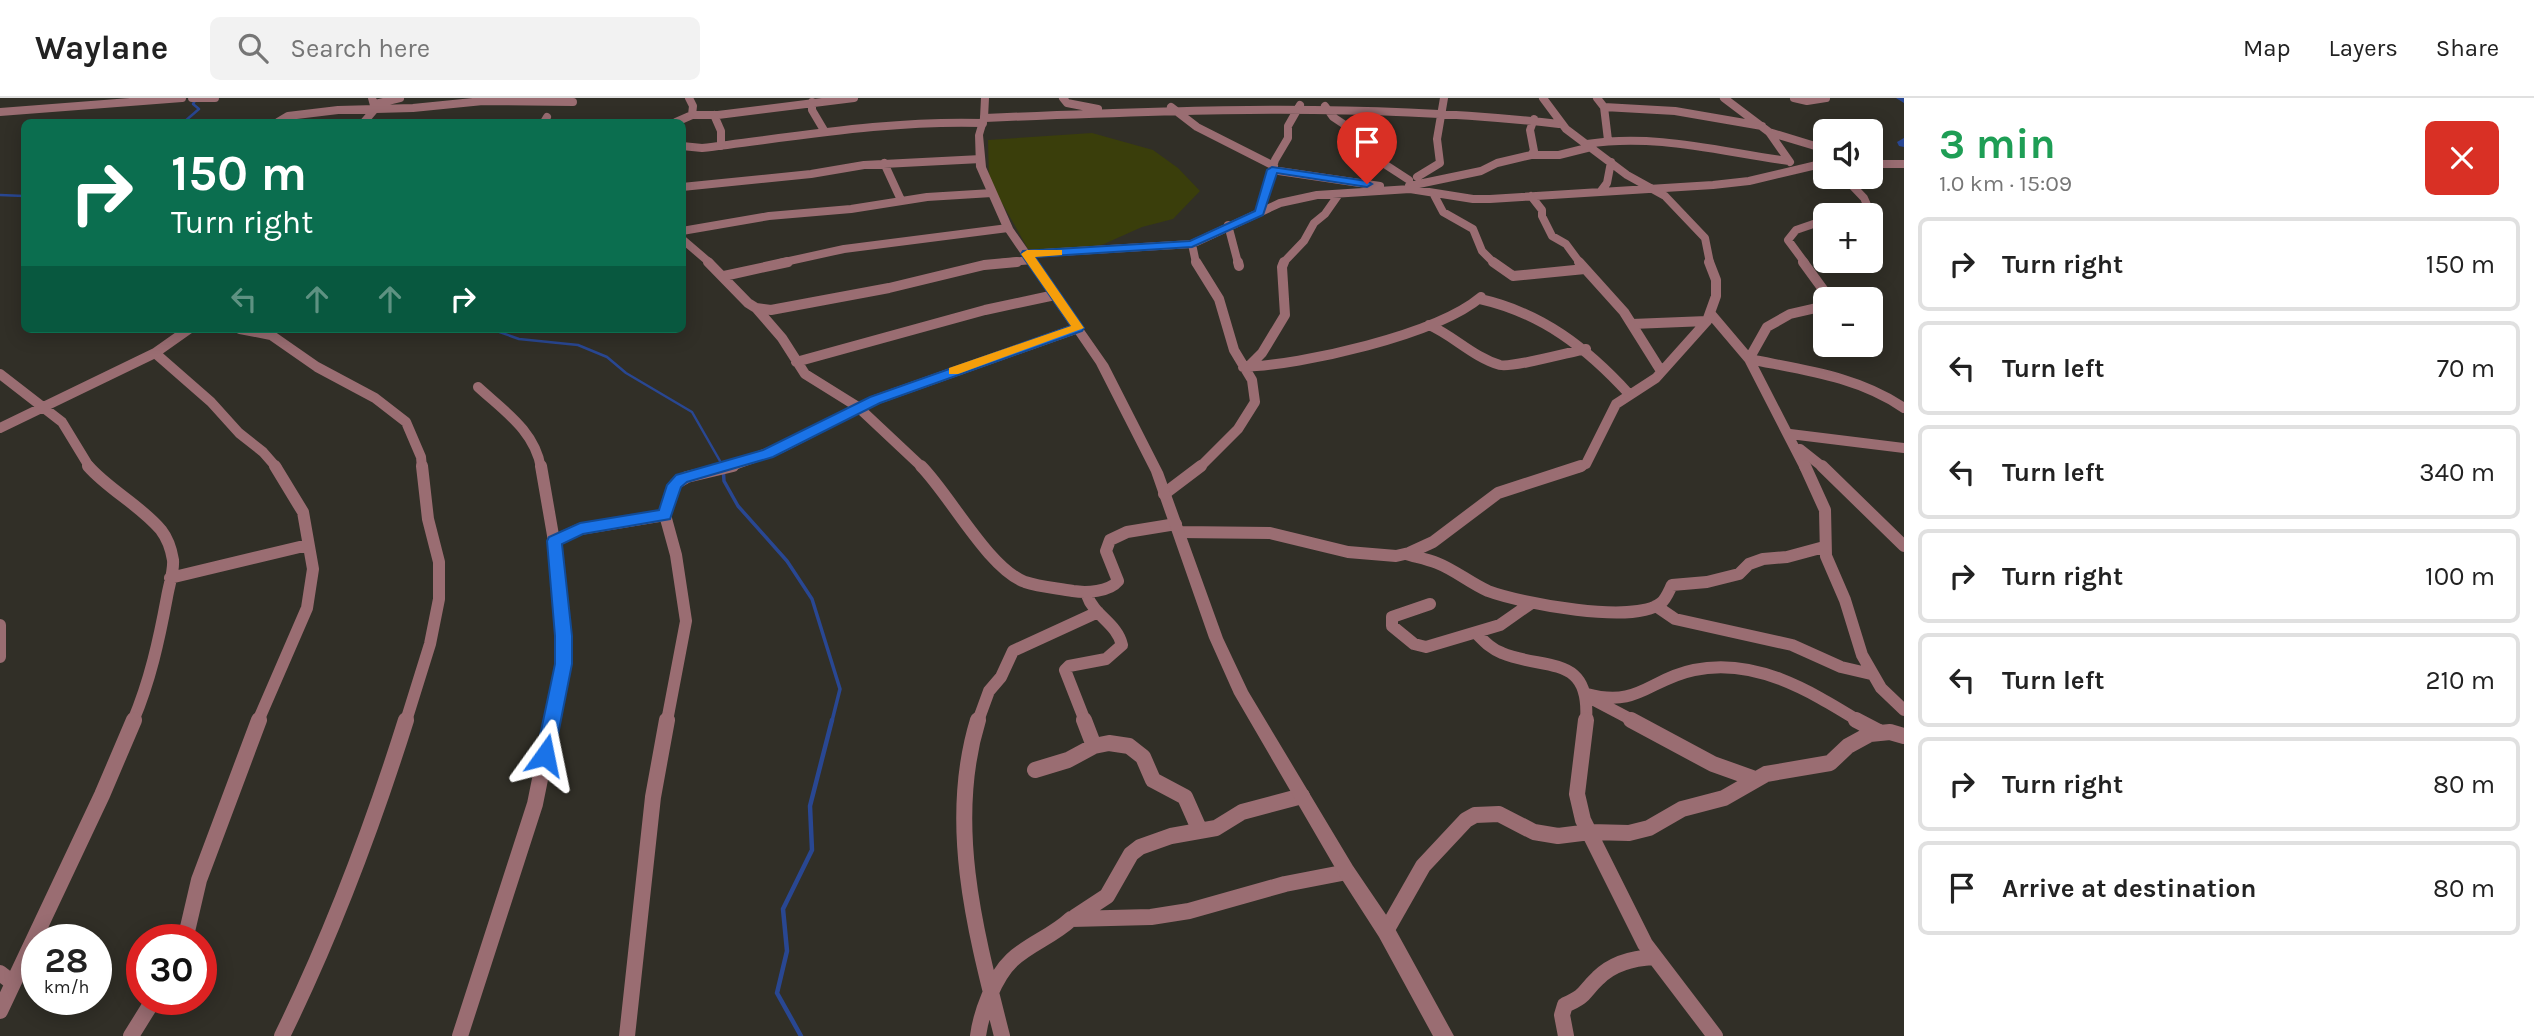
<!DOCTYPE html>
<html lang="en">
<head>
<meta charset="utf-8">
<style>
	body { margin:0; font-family:Karla,sans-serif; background:#f2f2f2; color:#222; height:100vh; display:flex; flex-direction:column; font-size:26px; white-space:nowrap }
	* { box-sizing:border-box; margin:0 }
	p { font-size:23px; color:#767676 }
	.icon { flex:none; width:38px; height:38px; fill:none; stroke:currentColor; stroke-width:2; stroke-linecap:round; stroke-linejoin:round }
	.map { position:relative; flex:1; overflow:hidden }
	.details { display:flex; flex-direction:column; background:#fff; width:630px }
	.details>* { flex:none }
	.banner { position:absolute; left:21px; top:21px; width:665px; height:214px; border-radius:10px; box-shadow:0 4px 18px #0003; background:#0b6e4f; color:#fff; overflow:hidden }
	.tools { position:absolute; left:1813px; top:21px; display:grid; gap:14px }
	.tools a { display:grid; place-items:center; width:70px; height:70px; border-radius:10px; background:#fff; box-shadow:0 4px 18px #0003; font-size:35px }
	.speed { position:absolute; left:21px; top:826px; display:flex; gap:14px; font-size:35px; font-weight:700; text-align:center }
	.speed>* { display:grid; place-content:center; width:91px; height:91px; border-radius:50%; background:#fff; box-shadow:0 4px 18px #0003; line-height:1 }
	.speed small { font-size:18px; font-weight:400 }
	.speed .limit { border:10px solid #d22; background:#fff; color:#111 }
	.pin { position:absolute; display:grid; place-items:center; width:60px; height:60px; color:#fff; margin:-72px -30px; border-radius:50% 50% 50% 0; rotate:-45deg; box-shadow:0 0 7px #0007 }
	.pin .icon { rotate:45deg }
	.me { position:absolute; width:77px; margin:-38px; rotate:12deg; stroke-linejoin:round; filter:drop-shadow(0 0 5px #0008) }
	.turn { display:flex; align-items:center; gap:24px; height:147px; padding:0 35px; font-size:32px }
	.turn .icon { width:91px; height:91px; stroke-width:2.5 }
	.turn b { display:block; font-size:49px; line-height:60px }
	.lanes { display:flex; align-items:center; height:66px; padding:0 35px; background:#0003; justify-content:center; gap:35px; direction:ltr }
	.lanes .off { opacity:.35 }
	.round { display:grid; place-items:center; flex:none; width:74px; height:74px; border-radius:10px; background:#f2f2f2 }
	.head { display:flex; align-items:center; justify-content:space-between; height:119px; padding:0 35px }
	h1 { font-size:42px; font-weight:700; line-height:52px; color:#1e9e55 }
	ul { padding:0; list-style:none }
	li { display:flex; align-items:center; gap:21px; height:94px; margin:0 14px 10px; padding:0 21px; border:4px solid #e0e0e0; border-radius:10px }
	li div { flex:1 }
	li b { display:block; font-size:26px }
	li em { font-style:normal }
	header { display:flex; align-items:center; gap:42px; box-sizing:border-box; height:98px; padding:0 35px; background:#fff; border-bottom:2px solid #e0e0e0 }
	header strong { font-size:33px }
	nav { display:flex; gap:38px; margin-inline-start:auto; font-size:24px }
	.search { width:490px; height:63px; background:#f2f2f2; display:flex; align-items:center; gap:18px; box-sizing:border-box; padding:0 24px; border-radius:10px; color:#767676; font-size:26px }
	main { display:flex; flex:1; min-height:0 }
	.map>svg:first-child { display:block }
	.green { fill:#3a3e0b }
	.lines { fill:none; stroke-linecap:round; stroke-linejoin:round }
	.stream-far2 { stroke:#294792; stroke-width:2.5 }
	.stream-far1 { stroke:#294792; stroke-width:3.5 }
	.stream { stroke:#294792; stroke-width:4.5 }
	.river { fill:#294792; fill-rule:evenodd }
	.minor-far3 { stroke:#9a6d72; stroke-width:8 }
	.minor-far2 { stroke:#9a6d72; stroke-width:10 }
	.minor-far1 { stroke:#9a6d72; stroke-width:12 }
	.minor { stroke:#9a6d72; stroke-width:16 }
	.tertiary { fill:#9a6d72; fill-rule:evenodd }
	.route { fill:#1a73e8; stroke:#114b97; stroke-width:2 }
	.slow { fill:#f59e0b }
</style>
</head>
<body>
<header>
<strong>Waylane</strong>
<div class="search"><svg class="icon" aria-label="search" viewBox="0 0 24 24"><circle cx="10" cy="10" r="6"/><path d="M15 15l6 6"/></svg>Search here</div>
<nav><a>Map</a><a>Layers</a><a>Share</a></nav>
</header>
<main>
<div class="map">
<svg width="1904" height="938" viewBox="0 0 1904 938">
	<rect width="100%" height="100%" fill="#312f27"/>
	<path class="green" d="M1092 35 1153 52 1178 70 1200 93 1173 121 1142 129 1104 146 1080 152 1028 151 989 82 988 42Z"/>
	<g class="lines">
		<path class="stream-far2" d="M184 24 199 11 193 6 196 1
			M0 97 24 98
			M491 231 519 241 578 247 607 259 626 275 692 314 724 370"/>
		<path class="stream-far1" d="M723 368 724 383 738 408 787 463 812 501 840 591 832 623"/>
		<path class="stream" d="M801 938 777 895 787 853 783 811 812 752 810 708 832 622"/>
		<path class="river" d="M1896 0H1904V5Z
			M1904 40V49L1899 48 1897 44Z"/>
		<path class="minor-far3" d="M192 0H215
			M689 0 693 8 692 17
			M1063 0 1067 5 1098 11
			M1543 0 1566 31 1627 77 1665 98 1705 140 1710 165
			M1597 0 1604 9 1608 42
			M1724 0 1769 34 1790 64
			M1794 0 1807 3 1826 0
			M812 4V12L825 34
			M375 6 400 0
			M1325 8 1333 19 1345 27 1349 43 1409 82
			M1171 9 1197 29 1274 68
			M1604 9 1675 13 1762 28
			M0 14 182 0
			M714 17 721 33V48
			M984 20C1176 12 1367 4 1559 26
			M278 24 288 18 338 12 413 10 483 3 573 4
			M364 24 375 11 372 0
			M544 24 547 19
			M676 24 692 17H718L854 0
			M1769 34 1825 51
			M1587 46C1655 35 1721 54 1789 63
			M682 48 702 50C794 39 890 22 983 25
			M1531 57H1559L1591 49
			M884 65 901 102
			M1871 66H1904
			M1272 72 1380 88
			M1417 79 1440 65 1437 41 1444 0
			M1844 79 1864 100 1868 109 1862 115 1849 117
			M1409 88 1481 73 1497 65 1531 57 1534 53 1530 32 1534 21
			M682 89 811 76 864 67 981 61
			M1601 93 1607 85 1611 64
			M1433 95 1443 114 1473 131 1482 153 1494 165
			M1531 98 1542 112V118L1552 138 1566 146 1580 165
			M1260 114 1275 62 1288 40V28L1300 7
			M1228 127 1238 165
			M682 133 769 118 851 111 927 99 992 95
			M682 141 710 165
			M1027 156 1192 146
			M780 165 844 151 1008 130
			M1000 165 1032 162
			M1196 165 1192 146 1280 105 1317 97 1410 91 1473 101H1490L1713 87 1749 83 1825 65
			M1283 165 1304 143 1314 125 1325 116 1339 96
			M1805 165 1788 142 1796 132 1825 122"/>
		<path class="minor-far2" d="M708 164 748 205 756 210 771 212 889 190 984 167 1017 164
			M1196 164 1219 201 1234 252 1252 282 1255 304 1238 331 1199 370
			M1238 164 1239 168
			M1493 164 1513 178 1585 171
			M1579 164 1624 214 1661 273
			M1803 164 1830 201
			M724 178 788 164
			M1480 201C1542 215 1587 250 1629 296
			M1825 208 1790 216 1767 229 1749 261C1803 272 1857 278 1904 310
			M756 210 782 240 805 276 858 309 923 370
			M1710 215 1749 261 1805 370
			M1632 226 1707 223
			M1429 227C1454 238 1473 259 1500 267 1512 270 1570 254 1586 251
			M240 231 271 237 317 269 375 300 406 324 421 359 422 370
			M155 255 211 304 239 335 263 354 277 370
			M796 264 985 212 1055 197
			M1249 268 1262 255 1285 217 1282 169 1284 164
			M1243 269C1302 267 1436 237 1481 199
			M0 276 62 324 90 370
			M478 289C504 313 535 333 541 370
			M0 330 155 255 189 231
			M1790 336 1904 350
			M1800 351 1824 370
			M726 370 781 350 875 302 1078 230
			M1577 370 1586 366 1616 306 1656 280 1707 223 1716 198V182L1709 164"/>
		<path class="minor-far1" d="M88 368C109 392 140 407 161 432 168 441 171 450 173 462 174 473 169 487 167 499 159 542 150 583 133 623
			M541 368 554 443 564 538 563 566 552 623
			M921 368C950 397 988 470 1025 484 1040 489 1057 490 1073 493 1086 495 1109 494 1118 483L1106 453 1110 442 1127 434 1176 426
			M1805 368 1825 412 1826 458 1845 502 1862 557 1881 590 1904 612
			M1822 368 1904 448
			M1164 396 1201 368
			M1179 434 1270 435 1348 454 1396 458 1409 455 1433 444 1498 395 1581 368
			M554 443 580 431 665 417
			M1406 456C1416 459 1427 461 1437 465 1455 472 1470 485 1488 493 1520 505 1634 527 1661 505 1666 501 1669 493 1672 487L1707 484 1739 476 1749 466 1763 461 1787 459 1824 449
			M170 480 308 447
			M1430 506 1392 519V528L1414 546 1426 549 1500 527 1530 506
			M1656 508 1675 521 1792 547 1841 569 1871 576
			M0 527V559
			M1476 535C1484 543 1491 551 1502 555 1545 573 1591 555 1586 623
			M1587 596C1639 610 1649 581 1694 572 1755 559 1810 593 1859 623
			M1596 603 1634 623
			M258 623 307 510 313 471 303 414 275 368
			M406 623 430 546 439 501V464L428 421 422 368
			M667 623 686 523 676 457 665 417 675 386 687 379 733 368
			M978 623 989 593 1001 579 1013 553 1098 514
			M1085 623 1065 572 1069 568 1106 561 1122 547C1117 525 1094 518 1087 497L1091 494"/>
		<path class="minor" d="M978 622C946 726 976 836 1002 938
			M1084 622 1094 648
			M1586 622 1577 696 1583 722 1645 846 1715 938
			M1631 622 1713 666 1755 681
			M1856 622 1879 634
			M1035 672 1068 662 1094 648 1109 645 1129 648 1143 659 1153 682 1185 699 1200 733
			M1075 819 1107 798 1131 756 1140 749 1171 738 1216 730 1242 714 1302 698
			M1386 833 1423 768 1466 722 1475 717 1499 716 1534 734 1558 738 1590 734 1629 735 1649 730 1682 711 1724 700 1766 676 1830 665 1848 648 1870 636 1890 634 1904 638
			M185 842 199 782 259 622
			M0 875 13 885
			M0 913 102 697 134 622
			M131 938 154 901
			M282 938C332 836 372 730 406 622
			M460 938 535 706 552 622
			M627 938 653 699 667 622
			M978 938C981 915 994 879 1012 862 1029 846 1053 838 1071 821L1151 819 1189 813 1285 786 1347 774
			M1566 938 1562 917 1565 907C1588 897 1582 895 1598 880 1613 865 1633 860 1654 859"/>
		<path class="tertiary" d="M981 0H989L988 20 983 37 986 69 1013 130 1108 266 1163 374 1223 540 1248 593 1353 768 1393 827 1454 938H1433L1379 839 1341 780 1234 596 1209 540 1151 374 1096 266 1003 130 976 69 975 37 980 20Z"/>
	</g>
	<path class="route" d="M1272 69 1367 83 1372 86 1367 89 1277 75 1263 117 1192 149 1035 159 1084 230 1082 233 880 305 773 359 687 384 681 389 670 421 583 436 562 446 572 538V566L554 657 552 662 545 665 539 662 536 657 555 566V538L547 443 549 439 580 425 659 412 667 387 676 377 763 352 870 299 1071 228 1021 156 1023 153 1190 143 1255 113 1267 72Z"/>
	<path class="slow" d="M1027 152H1062V157L1035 159 1084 230 958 276H949V270L1071 228 1021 156Z"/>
</svg>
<div class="tools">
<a><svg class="icon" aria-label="sound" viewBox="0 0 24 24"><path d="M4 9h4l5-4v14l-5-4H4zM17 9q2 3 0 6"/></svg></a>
<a>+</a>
<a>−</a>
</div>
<div class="speed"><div>28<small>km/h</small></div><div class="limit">30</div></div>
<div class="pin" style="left:1367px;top:86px;background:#d93025"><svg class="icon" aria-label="arrive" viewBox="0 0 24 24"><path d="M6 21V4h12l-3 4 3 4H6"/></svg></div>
<svg class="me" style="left:545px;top:657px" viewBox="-20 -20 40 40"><path d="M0-17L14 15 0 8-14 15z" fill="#1a73e8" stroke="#fff" stroke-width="4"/></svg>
<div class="banner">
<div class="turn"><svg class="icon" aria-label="right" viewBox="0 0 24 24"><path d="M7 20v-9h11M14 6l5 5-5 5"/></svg><div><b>150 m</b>Turn right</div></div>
<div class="lanes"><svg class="icon off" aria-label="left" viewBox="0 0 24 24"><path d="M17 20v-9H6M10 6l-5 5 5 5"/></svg><svg class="icon off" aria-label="ahead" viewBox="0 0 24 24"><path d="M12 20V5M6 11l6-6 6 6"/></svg><svg class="icon off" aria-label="ahead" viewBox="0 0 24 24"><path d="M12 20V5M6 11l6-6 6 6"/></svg><svg class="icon" aria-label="right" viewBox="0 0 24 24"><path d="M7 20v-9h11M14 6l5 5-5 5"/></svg></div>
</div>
</div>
<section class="details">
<div class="head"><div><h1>3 min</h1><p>1.0 km · 15:09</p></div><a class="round" style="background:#d93025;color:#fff"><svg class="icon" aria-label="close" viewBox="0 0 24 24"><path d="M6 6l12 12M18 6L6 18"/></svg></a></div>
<ul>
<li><svg class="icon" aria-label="right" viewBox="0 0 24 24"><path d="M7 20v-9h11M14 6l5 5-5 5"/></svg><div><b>Turn right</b></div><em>150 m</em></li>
<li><svg class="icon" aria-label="left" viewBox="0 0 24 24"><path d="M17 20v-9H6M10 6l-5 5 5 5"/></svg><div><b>Turn left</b></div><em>70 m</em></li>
<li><svg class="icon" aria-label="left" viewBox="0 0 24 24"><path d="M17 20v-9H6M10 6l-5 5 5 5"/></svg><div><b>Turn left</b></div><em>340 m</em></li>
<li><svg class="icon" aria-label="right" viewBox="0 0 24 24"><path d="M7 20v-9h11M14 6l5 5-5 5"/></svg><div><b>Turn right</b></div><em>100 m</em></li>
<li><svg class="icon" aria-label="left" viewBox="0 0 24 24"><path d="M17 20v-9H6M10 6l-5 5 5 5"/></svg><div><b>Turn left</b></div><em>210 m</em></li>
<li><svg class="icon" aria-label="right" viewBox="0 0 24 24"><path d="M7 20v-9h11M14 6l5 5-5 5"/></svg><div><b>Turn right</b></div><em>80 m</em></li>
<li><svg class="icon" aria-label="arrive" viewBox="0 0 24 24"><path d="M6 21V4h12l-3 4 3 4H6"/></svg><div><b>Arrive at destination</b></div><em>80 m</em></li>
</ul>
</section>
</main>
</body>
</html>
